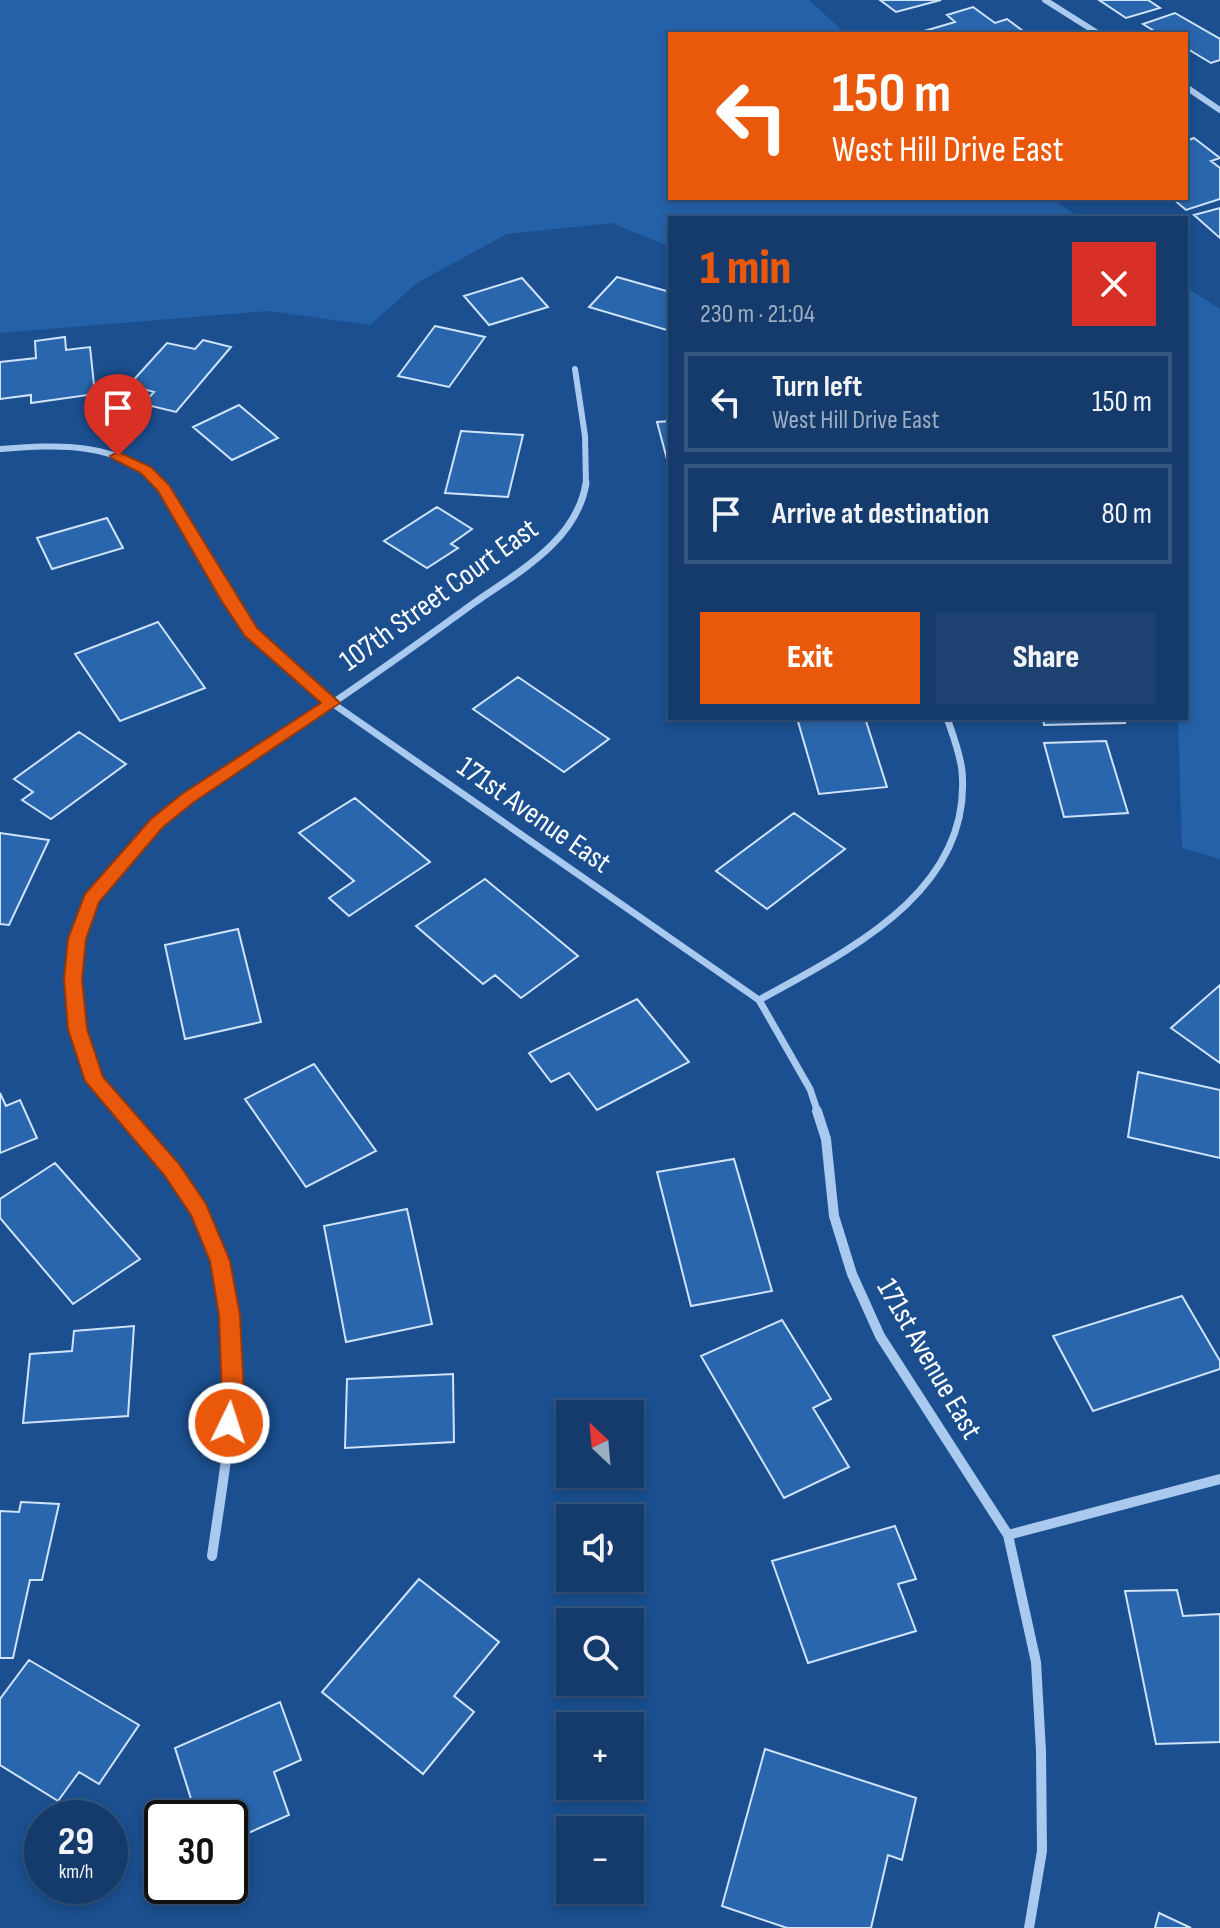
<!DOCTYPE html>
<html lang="en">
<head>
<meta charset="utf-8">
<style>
	body { margin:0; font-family:"Sofia Sans Condensed",sans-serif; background:#1d4271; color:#f1f3f6; height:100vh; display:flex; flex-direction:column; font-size:30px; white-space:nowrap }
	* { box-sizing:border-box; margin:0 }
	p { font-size:26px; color:#9dadc1 }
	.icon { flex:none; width:44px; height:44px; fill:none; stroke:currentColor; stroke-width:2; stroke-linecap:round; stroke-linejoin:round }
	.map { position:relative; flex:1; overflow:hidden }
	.panel { position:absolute; left:668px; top:216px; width:520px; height:504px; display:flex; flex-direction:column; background:#143b6b; border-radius:0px; box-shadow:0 4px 12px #0003,0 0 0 2px #33557e }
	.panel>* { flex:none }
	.banner { position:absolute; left:668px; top:32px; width:520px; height:168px; border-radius:0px; box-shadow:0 4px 12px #0003,0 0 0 2px #33557e; background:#ea580c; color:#fff; overflow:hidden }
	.needle { width:52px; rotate:334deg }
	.controls { position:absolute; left:556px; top:1400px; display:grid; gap:16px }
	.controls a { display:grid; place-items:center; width:88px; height:88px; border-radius:0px; background:#143b6b; box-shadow:0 4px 12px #0003,0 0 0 2px #33557e; font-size:40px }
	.speed { position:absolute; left:24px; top:1800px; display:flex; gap:16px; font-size:40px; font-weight:700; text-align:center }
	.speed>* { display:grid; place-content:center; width:104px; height:104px; border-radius:50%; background:#143b6b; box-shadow:0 4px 12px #0003,0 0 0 2px #33557e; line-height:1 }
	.speed small { font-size:20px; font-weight:400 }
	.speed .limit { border:4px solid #111; border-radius:12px; background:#fff; color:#111 }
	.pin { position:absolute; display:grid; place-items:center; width:68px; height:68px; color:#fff; margin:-82px -34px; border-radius:50% 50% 50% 0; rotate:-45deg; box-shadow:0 0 8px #0007 }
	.pin .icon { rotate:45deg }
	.me { position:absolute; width:88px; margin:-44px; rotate:4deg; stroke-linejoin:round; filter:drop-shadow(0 0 6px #0008) }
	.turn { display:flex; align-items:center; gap:28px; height:168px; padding:0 32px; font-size:36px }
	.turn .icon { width:104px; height:104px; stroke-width:2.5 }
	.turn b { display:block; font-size:56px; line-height:68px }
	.round { display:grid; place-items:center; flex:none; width:84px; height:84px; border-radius:0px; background:#1d4271 }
	.summary { display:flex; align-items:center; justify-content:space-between; height:136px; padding:0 32px }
	h1 { font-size:48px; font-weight:800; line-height:60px; color:#ea580c }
	.cta { display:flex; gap:16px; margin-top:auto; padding:16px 32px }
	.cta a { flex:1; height:92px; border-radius:0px; background:#ea580c; color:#fff; font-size:32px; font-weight:800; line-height:92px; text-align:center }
	.cta a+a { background:#1d4271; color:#f1f3f6 }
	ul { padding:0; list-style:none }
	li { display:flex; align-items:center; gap:24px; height:100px; margin:0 16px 12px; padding:0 16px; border:4px solid #33557e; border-radius:0px }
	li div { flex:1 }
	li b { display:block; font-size:30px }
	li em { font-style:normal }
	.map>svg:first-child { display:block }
	.green { fill:#2461a8 }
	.building { fill:#2a66ad; stroke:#cfe3fa; stroke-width:2 }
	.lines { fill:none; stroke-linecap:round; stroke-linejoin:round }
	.street-far2 { stroke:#a9c9ee; stroke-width:6 }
	.street-far1 { stroke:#a9c9ee; stroke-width:7 }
	.street { stroke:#a9c9ee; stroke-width:10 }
	.route { fill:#ea580c; stroke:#983908; stroke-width:2 }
	.labels { text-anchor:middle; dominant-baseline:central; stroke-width:8; stroke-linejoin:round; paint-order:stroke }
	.street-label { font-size:30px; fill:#fff; stroke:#1b4f8f }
</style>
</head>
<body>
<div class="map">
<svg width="1220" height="1928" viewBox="0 0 1220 1928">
	<rect width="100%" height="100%" fill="#1b4f8f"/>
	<path class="green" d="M0 0H809L846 34H670V198H1050L1081 218H670V247L612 223 507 234 417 283 370 325 268 311 0 333Z
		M1186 287 1220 309V859L1182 848 1178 718H1186Z"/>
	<path class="building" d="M880 0H941L896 12Z
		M1099 0H1148L1160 8 1126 18Z
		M973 7 995 23 1007 19 1027 34H914L955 22 947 15Z
		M1175 13 1220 39V60L1211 63 1186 48V34H1159L1143 24Z
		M1194 138 1220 158 1211 161 1220 168V199L1186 210 1172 198H1186V141Z
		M1220 208V238L1194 215Z
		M617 277 670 292V331L589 307Z
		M522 278 548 307 489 325 464 296Z
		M435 326 485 337 449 387 398 376Z
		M65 337 66 350 90 347 95 394 31 403V395L0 399V362L36 358 35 341Z
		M203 340 231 347 176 412 143 404 154 392 129 385 167 343 195 349Z
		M239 405 278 438 232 460 193 427Z
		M670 421V462L668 463 657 422Z
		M461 431 523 435 508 497 445 493Z
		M437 507 472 529 451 544 458 548 427 568 384 541Z
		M107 518 123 548 52 569 37 538Z
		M158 622 205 688 120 721 75 654Z
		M518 677 609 739 564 772 473 709Z
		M797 718H865L887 787 819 794Z
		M1043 718H1124L1125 723 1044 725Z
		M79 732 126 764 51 819 22 800 33 792 14 779Z
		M1106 741 1128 813 1064 817 1044 743Z
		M355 798 430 862 349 916 329 898 354 881 299 833Z
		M794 813 845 849 767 909 716 871Z
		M0 833 49 840 9 925 0 924Z
		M485 879 578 956 521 998 495 975 483 984 416 926Z
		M238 929 261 1022 185 1039 165 945Z
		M1220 985V1063L1171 1028Z
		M637 999 689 1062 597 1110 569 1073 551 1082 529 1053Z
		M314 1064 376 1151 306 1187 245 1099Z
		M1138 1072 1220 1090V1158L1128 1137Z
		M0 1093 6 1106 20 1100 37 1138 0 1153Z
		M734 1159 772 1291 691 1306 657 1172Z
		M55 1163 140 1259 73 1304 0 1218V1199Z
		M407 1209 432 1324 346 1342 324 1226Z
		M1182 1296 1220 1361V1369L1093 1411 1053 1336Z
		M782 1320 831 1399 813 1408 849 1467 784 1498 701 1356Z
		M134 1326 128 1416 23 1423 30 1354 72 1351 74 1331Z
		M453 1374 454 1442 345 1448 347 1379Z
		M21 1502 59 1504 42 1580H30L13 1658H0V1511L19 1512Z
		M895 1526 916 1579 898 1584 916 1631 808 1663 772 1561Z
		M419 1579 499 1642 454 1696 474 1712 423 1774 322 1692Z
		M1177 1590 1183 1616 1220 1614V1742L1156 1744 1125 1591Z
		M29 1660 139 1725 99 1784 79 1772 58 1801 0 1765V1699Z
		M280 1702 301 1760 274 1772 289 1815 230 1841V1818H197L175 1748Z
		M765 1749 916 1798 902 1860 888 1855 871 1928H787L722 1906Z
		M1159 1913 1191 1928H1155Z"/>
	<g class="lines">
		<path class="street-far2" d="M1045 0 1099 34
			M1186 87 1220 110
			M575 369 585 436 586 485
			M0 449C55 445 119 440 160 485"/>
		<path class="street-far1" d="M159 483 224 593 250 630 278 660 332 703 759 1000 810 1089 818 1113
			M759 1000C847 951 973 892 962 771 960 753 953 735 947 718
			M118 1113C90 1078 78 1042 75 997 73 964 76 932 90 902 125 831 240 764 306 721 363 683 419 643 474 603 518 572 577 541 586 483"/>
		<path class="street" d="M116 1111C143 1144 177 1172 198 1209 256 1315 228 1444 212 1556
			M817 1111 826 1139 834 1216 852 1274 880 1336 1008 1535 1036 1662 1041 1751 1042 1851 1029 1928
			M1008 1535 1220 1479"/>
	</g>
	<path class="route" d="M118 452 151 467 169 485 257 628 340 703 194 802 163 827 99 902 86 939 82 979 87 1029 103 1077 179 1164 206 1204 230 1261 240 1315 244 1397 237 1430 229 1433 222 1430 219 1423 222 1397 219 1315 210 1261 191 1215 165 1176 85 1081 68 1029 64 979 68 939 85 894 151 819 182 794 321 703 245 636 221 600 158 491 141 473 113 459 110 456Z"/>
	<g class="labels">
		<g class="street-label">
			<text transform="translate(439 595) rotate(-36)">107th Street Court East</text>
			<text transform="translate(534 815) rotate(35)">171st Avenue East</text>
			<text transform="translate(929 1359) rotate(60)">171st Avenue East</text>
		</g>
	</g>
</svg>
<div class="controls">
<a><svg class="needle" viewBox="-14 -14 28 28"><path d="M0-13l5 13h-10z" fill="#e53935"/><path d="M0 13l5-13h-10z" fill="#9dadc1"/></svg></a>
<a><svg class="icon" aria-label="sound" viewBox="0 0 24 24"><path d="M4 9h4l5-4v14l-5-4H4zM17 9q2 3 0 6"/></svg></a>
<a><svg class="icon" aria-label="search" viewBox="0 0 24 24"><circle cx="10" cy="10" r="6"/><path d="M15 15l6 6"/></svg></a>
<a>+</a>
<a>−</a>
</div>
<div class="speed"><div>29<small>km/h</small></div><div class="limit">30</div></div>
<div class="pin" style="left:118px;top:456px;background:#d93025"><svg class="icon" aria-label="arrive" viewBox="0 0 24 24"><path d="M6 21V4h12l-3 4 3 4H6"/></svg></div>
<svg class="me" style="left:229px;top:1423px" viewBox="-20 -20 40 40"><circle r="17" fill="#ea580c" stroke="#fff" stroke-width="3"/><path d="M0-11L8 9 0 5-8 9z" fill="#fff"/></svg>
<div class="banner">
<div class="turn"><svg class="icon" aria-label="left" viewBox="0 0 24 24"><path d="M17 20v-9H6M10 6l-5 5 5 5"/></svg><div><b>150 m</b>West Hill Drive East</div></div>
</div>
<section class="panel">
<div class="summary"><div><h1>1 min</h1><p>230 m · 21:04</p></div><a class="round" style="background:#d93025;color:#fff"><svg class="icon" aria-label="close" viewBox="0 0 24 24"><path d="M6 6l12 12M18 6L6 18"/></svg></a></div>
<ul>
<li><svg class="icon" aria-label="left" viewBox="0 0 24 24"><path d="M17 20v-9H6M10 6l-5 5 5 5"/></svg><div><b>Turn left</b><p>West Hill Drive East</p></div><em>150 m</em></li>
<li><svg class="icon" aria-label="arrive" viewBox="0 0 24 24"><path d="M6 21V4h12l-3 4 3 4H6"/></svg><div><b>Arrive at destination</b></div><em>80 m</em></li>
</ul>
<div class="cta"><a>Exit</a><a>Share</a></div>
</section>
</div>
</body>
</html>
